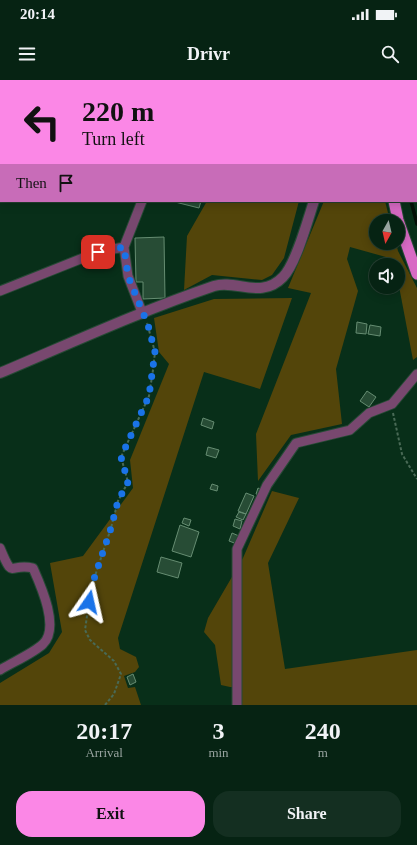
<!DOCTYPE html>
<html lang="en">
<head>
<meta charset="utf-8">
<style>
	body { margin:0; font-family:"Times New Roman",serif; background:#142f21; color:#f1f3f6; height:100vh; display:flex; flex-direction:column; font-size:15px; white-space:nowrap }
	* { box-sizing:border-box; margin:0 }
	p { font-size:13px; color:#98a4a0 }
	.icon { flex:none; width:22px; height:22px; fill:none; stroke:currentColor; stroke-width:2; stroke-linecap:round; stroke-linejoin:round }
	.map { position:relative; height:625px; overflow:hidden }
	.side { display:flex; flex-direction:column; background:#062313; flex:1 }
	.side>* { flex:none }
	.guide { position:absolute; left:0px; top:0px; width:417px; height:122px; box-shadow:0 2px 10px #0003,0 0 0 1px #274033; background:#fb87e6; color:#111; overflow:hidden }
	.needle { width:26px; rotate:188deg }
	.controls { position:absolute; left:369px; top:134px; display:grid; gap:8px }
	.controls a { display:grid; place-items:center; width:36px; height:36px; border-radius:50%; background:#062313; box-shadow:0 2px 10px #0003,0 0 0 1px #274033; font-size:20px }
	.pin { position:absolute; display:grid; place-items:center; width:34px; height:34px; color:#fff; margin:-17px; border-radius:8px; box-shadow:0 2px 6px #0006 }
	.me { position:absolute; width:44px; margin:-22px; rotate:11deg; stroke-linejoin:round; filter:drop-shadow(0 0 3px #0008) }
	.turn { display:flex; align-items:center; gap:14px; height:84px; padding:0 16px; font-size:18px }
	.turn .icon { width:52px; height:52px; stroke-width:2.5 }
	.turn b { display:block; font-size:28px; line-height:34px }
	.then { display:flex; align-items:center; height:38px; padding:0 16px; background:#0003; gap:8px; font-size:15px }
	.eta { display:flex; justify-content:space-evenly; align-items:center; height:68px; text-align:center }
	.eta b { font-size:24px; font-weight:700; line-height:28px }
	.action { display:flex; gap:8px; margin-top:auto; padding:8px 16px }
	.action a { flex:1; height:46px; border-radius:16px; background:#fb87e6; color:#111; font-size:16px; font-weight:700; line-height:46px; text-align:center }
	.action a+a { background:#142f21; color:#f1f3f6 }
	.status { display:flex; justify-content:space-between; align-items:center; height:28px; padding:0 20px; background:#062313; direction:ltr }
	.status svg { height:11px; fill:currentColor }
	header { display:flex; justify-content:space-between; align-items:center; height:52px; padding:0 16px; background:#062313; font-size:18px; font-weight:700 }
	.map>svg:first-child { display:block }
	.green { fill:#53450a }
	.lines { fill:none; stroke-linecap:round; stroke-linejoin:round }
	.stream { stroke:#040f07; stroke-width:3.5 }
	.building { fill:#274c35; stroke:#668d72 }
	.minor-casing { stroke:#264a35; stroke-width:11 }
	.tertiary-casing { stroke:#264a35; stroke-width:12 }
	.trunk-casing { stroke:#264a35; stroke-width:13 }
	.path { stroke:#496a56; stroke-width:2; stroke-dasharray:3 2; stroke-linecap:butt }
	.minor { stroke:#78486f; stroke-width:9 }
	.tertiary { stroke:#78486f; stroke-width:10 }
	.trunk { stroke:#d86ac4; stroke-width:11 }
	.route { stroke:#1a73e8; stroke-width:7; stroke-dasharray:0 12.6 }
</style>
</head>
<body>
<div class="status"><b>20:14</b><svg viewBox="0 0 49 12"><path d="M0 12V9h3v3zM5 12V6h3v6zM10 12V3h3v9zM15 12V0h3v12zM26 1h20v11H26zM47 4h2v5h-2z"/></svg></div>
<header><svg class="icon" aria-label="menu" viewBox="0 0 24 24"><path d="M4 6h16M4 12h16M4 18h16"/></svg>Drivr<svg class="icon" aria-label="search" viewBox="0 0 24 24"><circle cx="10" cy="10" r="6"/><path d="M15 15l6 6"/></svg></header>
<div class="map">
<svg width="417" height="625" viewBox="0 0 417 625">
	<rect width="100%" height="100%" fill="#082f19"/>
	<path class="green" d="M219 0H289L218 1Z
		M207 121H299L284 178 272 195 262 200 212 195 184 210 187 156Z
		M324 121H385L390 141H376V163H396L398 171 417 208V277L413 280 398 201V185H395L393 179 350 167 347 179 358 211 336 289 342 344 291 355 258 401 256 354 311 213 288 208Z
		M292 218 260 309 204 292 118 558 120 569 136 577 139 587 135 592 124 596 128 608 135 607 141 625H0V603L49 573 62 552 50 483 83 476 133 408 130 380 169 284 159 272 154 238 214 219Z
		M272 411 299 418 268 483 285 589 417 570V625H242V607H230L221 605 215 565 204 552 208 538 243 478Z"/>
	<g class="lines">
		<path class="stream" d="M416 80 417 71
			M411 121 417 144"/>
	</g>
	<path class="building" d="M171 121H201L199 128Z
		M164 157 165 218 143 219V202H136L135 158Z
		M357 242 367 244 366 254 356 253Z
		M370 245 381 247 380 256 368 254Z
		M367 311 376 317 369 327 360 321Z
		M203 338 214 342 212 349 201 345Z
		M208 367 219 370 216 378 206 375Z
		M212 404 218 406 217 411 210 409Z
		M258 408 260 409 258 415 256 414Z
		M246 413 254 416 246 434 238 431Z
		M239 432 246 434 243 440 236 437Z
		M184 438 191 440 189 446 182 443Z
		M235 439 242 441 240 449 233 446Z
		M180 445 199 452 191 477 172 471Z
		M232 453 239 456 237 464 229 461Z
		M161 477 182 483 178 498 157 492Z
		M133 594 136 602 130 605 127 597Z"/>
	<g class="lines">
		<defs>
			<path id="minor" d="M182 1V0
				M417 33V32
				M0 211 98 172 124 167
				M142 232 128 196 124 167 142 121
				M0 468C14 502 9 482 33 488 41 506 60 548 43 564 34 573 11 583 0 590
				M237 625V469L267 405 296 363 350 350 369 333 392 324 417 294"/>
			<path id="tertiary" d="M0 293C71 263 141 231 214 206 236 199 261 220 283 197 296 184 308 139 314 121"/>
			<path id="trunk" d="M397 1V0
				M394 121 398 140 417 194"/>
		</defs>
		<use href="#minor" class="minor-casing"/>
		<use href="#tertiary" class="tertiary-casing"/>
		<use href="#trunk" class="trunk-casing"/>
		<path class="path" d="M393 333 402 374 417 399
			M105 625 114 614 121 594 114 581 90 560 85 550 91 508 111 448 118 421 128 402 121 377 149 316 153 290 155 272 147 243"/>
		<use href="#minor" class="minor"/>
		<use href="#tertiary" class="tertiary"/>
		<use href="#trunk" class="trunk"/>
	</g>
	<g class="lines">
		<path class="route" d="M89 522 91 508 111 448 118 421 128 402 121 377 149 316 155 272 148 245 128 196 124 167 98 172"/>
	</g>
</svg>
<div class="controls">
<a><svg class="needle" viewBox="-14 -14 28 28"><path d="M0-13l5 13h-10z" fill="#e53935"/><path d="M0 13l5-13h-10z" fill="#98a4a0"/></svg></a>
<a><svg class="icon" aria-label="sound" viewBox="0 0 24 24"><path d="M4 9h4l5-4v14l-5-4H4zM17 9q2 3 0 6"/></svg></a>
</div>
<div class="pin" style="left:98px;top:172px;background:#d93025"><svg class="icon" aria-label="arrive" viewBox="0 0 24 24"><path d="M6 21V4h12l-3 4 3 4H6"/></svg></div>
<svg class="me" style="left:89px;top:522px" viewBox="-20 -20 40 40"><path d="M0-17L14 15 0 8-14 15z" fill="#1a73e8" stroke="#fff" stroke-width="4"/></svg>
<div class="guide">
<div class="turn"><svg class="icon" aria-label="left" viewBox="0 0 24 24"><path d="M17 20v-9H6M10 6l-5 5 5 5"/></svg><div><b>220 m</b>Turn left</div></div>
<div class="then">Then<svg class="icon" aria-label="arrive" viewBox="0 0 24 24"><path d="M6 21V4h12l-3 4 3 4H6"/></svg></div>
</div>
</div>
<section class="side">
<div class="eta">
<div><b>20:17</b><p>Arrival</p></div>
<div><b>3</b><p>min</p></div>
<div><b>240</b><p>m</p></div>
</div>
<div class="action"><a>Exit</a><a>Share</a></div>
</section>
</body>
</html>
